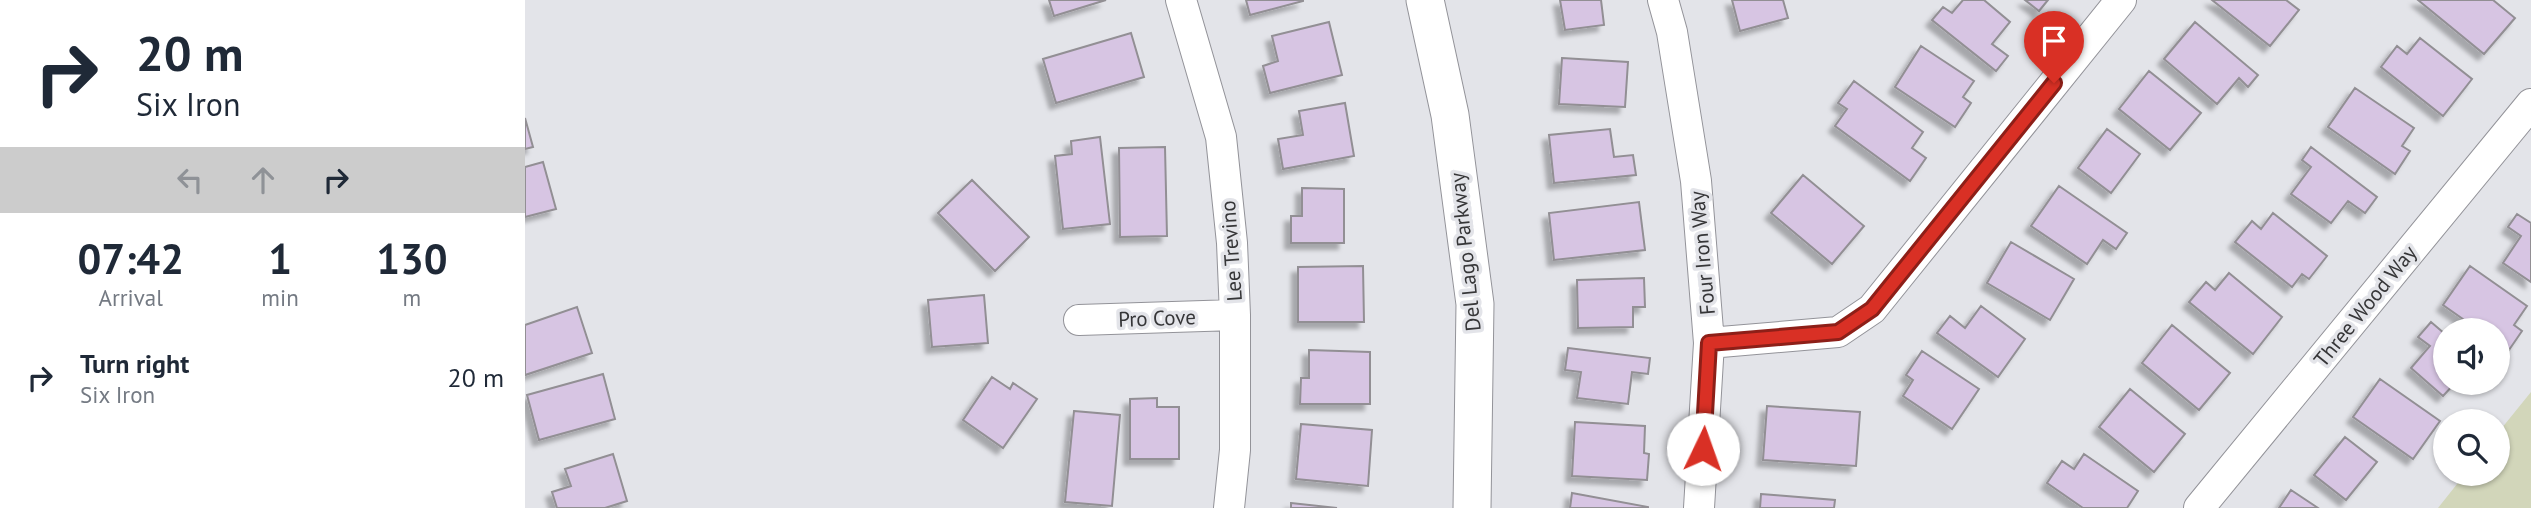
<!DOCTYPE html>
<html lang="en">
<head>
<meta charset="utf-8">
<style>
	body { margin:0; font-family:"PT Sans",sans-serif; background:#f2f2f3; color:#1f2937; height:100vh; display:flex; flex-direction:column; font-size:26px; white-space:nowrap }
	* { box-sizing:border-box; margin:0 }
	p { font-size:23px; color:#747a83 }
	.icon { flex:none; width:38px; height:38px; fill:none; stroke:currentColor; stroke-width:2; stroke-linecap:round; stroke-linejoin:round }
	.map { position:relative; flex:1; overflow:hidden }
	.details { display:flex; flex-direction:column; background:#fff; width:525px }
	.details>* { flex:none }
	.hud { background:#fff; color:#1f2937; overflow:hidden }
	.buttons { position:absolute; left:1908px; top:318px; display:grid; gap:14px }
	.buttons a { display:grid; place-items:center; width:77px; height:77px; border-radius:50%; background:#fff; box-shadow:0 2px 5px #0004; font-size:35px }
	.pin { position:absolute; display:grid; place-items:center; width:60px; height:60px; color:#fff; margin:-72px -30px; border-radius:50% 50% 50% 0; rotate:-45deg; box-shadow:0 0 7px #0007 }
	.pin .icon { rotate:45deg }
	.me { position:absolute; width:77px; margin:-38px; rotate:3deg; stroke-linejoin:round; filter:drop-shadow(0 0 5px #0008) }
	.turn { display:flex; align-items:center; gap:24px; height:147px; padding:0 21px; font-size:32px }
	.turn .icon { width:91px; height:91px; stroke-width:2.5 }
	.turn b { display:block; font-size:49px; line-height:60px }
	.lanes { display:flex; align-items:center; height:66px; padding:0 21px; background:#0003; justify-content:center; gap:35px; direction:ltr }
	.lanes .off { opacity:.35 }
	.eta { display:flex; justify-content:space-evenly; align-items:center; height:119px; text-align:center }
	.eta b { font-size:42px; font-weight:800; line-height:49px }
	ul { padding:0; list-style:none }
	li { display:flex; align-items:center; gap:21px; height:91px; padding:0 21px }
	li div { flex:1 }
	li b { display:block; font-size:26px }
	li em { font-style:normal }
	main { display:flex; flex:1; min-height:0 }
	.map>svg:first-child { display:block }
	.green { fill:#d2d6ba }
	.building { fill:#d7c5e3; stroke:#928f94; stroke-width:2; filter:url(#shadow) }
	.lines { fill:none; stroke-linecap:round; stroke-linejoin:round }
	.minor-casing { stroke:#939399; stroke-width:32 }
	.tertiary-casing { stroke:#939399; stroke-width:39 }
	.minor { stroke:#fff; stroke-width:30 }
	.tertiary { stroke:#fff; stroke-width:37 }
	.route-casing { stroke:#8d1f18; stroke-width:18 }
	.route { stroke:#d93025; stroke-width:12 }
	.labels { text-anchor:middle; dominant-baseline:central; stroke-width:7; stroke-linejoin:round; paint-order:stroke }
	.street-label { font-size:21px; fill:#363638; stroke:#e3e4e9 }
</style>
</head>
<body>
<main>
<section class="details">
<div class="hud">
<div class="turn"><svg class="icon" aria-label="right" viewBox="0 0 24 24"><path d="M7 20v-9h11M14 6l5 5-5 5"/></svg><div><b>20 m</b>Six Iron</div></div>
<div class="lanes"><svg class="icon off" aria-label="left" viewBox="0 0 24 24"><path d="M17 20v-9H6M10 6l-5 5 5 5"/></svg><svg class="icon off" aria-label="ahead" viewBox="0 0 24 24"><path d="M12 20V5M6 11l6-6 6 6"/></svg><svg class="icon" aria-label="right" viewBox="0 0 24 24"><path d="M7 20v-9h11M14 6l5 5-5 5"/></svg></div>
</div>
<div class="eta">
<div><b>07:42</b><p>Arrival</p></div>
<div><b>1</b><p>min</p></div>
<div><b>130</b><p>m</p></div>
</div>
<ul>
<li><svg class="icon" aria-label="right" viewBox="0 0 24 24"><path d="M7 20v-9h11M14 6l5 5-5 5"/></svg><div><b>Turn right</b><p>Six Iron</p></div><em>20 m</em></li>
</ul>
</section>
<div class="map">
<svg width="2006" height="508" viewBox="0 0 2006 508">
	<defs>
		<filter id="shadow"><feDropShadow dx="-6" dy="6" stdDeviation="2" flood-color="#0004"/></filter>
	</defs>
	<rect width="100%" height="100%" fill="#e3e4e9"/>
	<path class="green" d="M2006 392V508H1913L1940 474H1972V434Z"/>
	<path class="building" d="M524 0H581L529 16Z
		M721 0H778V1L725 15Z
		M1035 0H1076L1079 25 1040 30Z
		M1207 0H1258L1263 18 1215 31Z
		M1438 0H1459L1485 22 1467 44 1483 56 1471 71 1407 20 1418 7 1427 13Z
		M1500 0H1523L1514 11Z
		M1687 0H1761L1774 10 1745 46Z
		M1893 0H1968L1990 18 1959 54Z
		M804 22 817 75 745 93 738 66 753 61 747 36Z
		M1670 22 1733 75 1723 87 1714 78 1692 104 1639 59Z
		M606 33 619 77 531 103 518 59Z
		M1895 38 1947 79 1918 116 1856 67 1872 46 1882 54Z
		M1396 46 1449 81 1438 97 1446 103 1430 127 1370 87Z
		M1037 58 1103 62 1100 107 1034 104Z
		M1624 71 1676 113 1645 150 1594 109Z
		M1329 81 1398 132 1387 148 1401 158 1385 181 1310 126 1322 109 1313 103Z
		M1830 88 1889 128 1877 146 1885 151 1870 174 1803 127Z
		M820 103 829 156 758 169 753 139 778 135 774 111Z
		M0 118 8 147 0 149Z
		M1085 129 1089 157 1108 155 1111 175 1029 183 1024 135Z
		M1582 129 1615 154 1586 193 1553 168Z
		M575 137 585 224 538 229 530 156 547 154 546 141Z
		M640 147 642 236 595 237 594 148Z
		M1786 147 1852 197 1840 213 1823 201 1806 223 1766 194 1786 167 1777 160Z
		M18 162 31 209 0 217V167Z
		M1278 175 1339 226 1307 264 1246 213Z
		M447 180 504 237 470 271 413 213Z
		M1534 186 1602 233 1591 249 1578 240 1562 264 1506 226Z
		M777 188 819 189V243H766V216H777Z
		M1114 202 1120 250 1029 260 1024 213Z
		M1748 213 1802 256 1784 279 1777 274 1767 287 1710 242 1727 221 1736 229Z
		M1992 214 2006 223V282L1978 263 1996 236 1983 227Z
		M1486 242 1549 279 1525 320 1462 283Z
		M838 266 839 322H773V267Z
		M1945 266 2002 306 1989 325 1997 331 1984 350 1972 343V331H1955L1918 305Z
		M1704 273 1757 317 1728 354 1664 302 1681 282 1690 290Z
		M1119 278 1120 307H1108V327L1053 328 1052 280Z
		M459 295 463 343 407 347 403 300Z
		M1456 306 1500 339 1473 377 1412 333 1425 316 1440 328Z
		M52 307 67 353 0 375V325Z
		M1906 322 1920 334V383H1930L1918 396 1886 368 1905 346 1893 337Z
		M1647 325 1705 373 1674 410 1617 363Z
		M1043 348 1125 358 1123 374 1107 372 1103 404 1052 398 1056 372 1040 370Z
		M784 350 845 352V404H775L776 378H784Z
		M1397 351 1454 389 1427 429 1378 396 1388 380 1381 375Z
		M78 374 90 419 14 440 2 395Z
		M467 377 485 389 488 383 512 399 478 448 438 420Z
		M1855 379 1915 421 1888 459 1828 417Z
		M1605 389 1660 434 1629 472 1574 427Z
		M632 398V407H654V459H605V399Z
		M1242 406 1335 412 1331 466 1238 460Z
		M549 411 595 415 587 506 540 502Z
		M1050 422 1120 426 1119 453 1124 454 1122 480 1047 476Z
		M776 424 847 430 843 486 771 479Z
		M1820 437 1852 462 1821 500 1789 475Z
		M88 454 102 501 80 508H32L27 492 46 486 40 469Z
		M1559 454 1613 491 1602 508H1558L1522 483 1537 461 1549 469Z
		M1766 490 1793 508H1754Z
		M1047 493 1123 507V508H1045Z
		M1236 494 1310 500 1309 508H1235Z
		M766 503 812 508H766Z"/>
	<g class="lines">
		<defs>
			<path id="minor" d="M656 0 696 137 707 243 710 315V450L704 508
				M1138 0 1147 32 1171 181 1184 343 1174 508
				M554 320 710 315
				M1184 343 1313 332 1347 309 1596 0
				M1674 508 2006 104"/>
			<path id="tertiary" d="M900 0 925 115 950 304 947 508"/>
		</defs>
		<use href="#minor" class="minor-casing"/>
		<use href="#tertiary" class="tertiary-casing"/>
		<use href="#minor" class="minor"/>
		<use href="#tertiary" class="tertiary"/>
	</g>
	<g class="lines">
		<defs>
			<path id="route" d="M1178 449 1184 343 1313 332 1347 309 1529 83"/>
		</defs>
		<use href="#route" class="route-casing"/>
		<use href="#route" class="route"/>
	</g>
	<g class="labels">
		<g class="street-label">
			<text transform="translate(706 251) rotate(-94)">Lee Trevino</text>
			<text transform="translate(940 252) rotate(-96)">Del Lago Parkway</text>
			<text transform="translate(1177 253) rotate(-95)">Four Iron Way</text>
			<text transform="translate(1840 306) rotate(-51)">Three Wood Way</text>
			<text transform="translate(632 318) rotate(-2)">Pro Cove</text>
		</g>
	</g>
</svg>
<div class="buttons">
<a><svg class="icon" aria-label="sound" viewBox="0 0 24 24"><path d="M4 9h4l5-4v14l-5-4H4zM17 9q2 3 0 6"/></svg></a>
<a><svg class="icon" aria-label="search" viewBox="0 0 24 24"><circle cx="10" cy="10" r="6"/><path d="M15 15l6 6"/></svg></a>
</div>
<div class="pin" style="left:1529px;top:83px;background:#d93025"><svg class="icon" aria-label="arrive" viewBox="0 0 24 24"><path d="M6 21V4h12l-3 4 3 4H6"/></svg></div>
<svg class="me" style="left:1178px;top:449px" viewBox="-20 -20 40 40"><circle r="19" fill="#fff"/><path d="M0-13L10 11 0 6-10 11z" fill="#d93025"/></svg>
</div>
</main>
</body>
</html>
